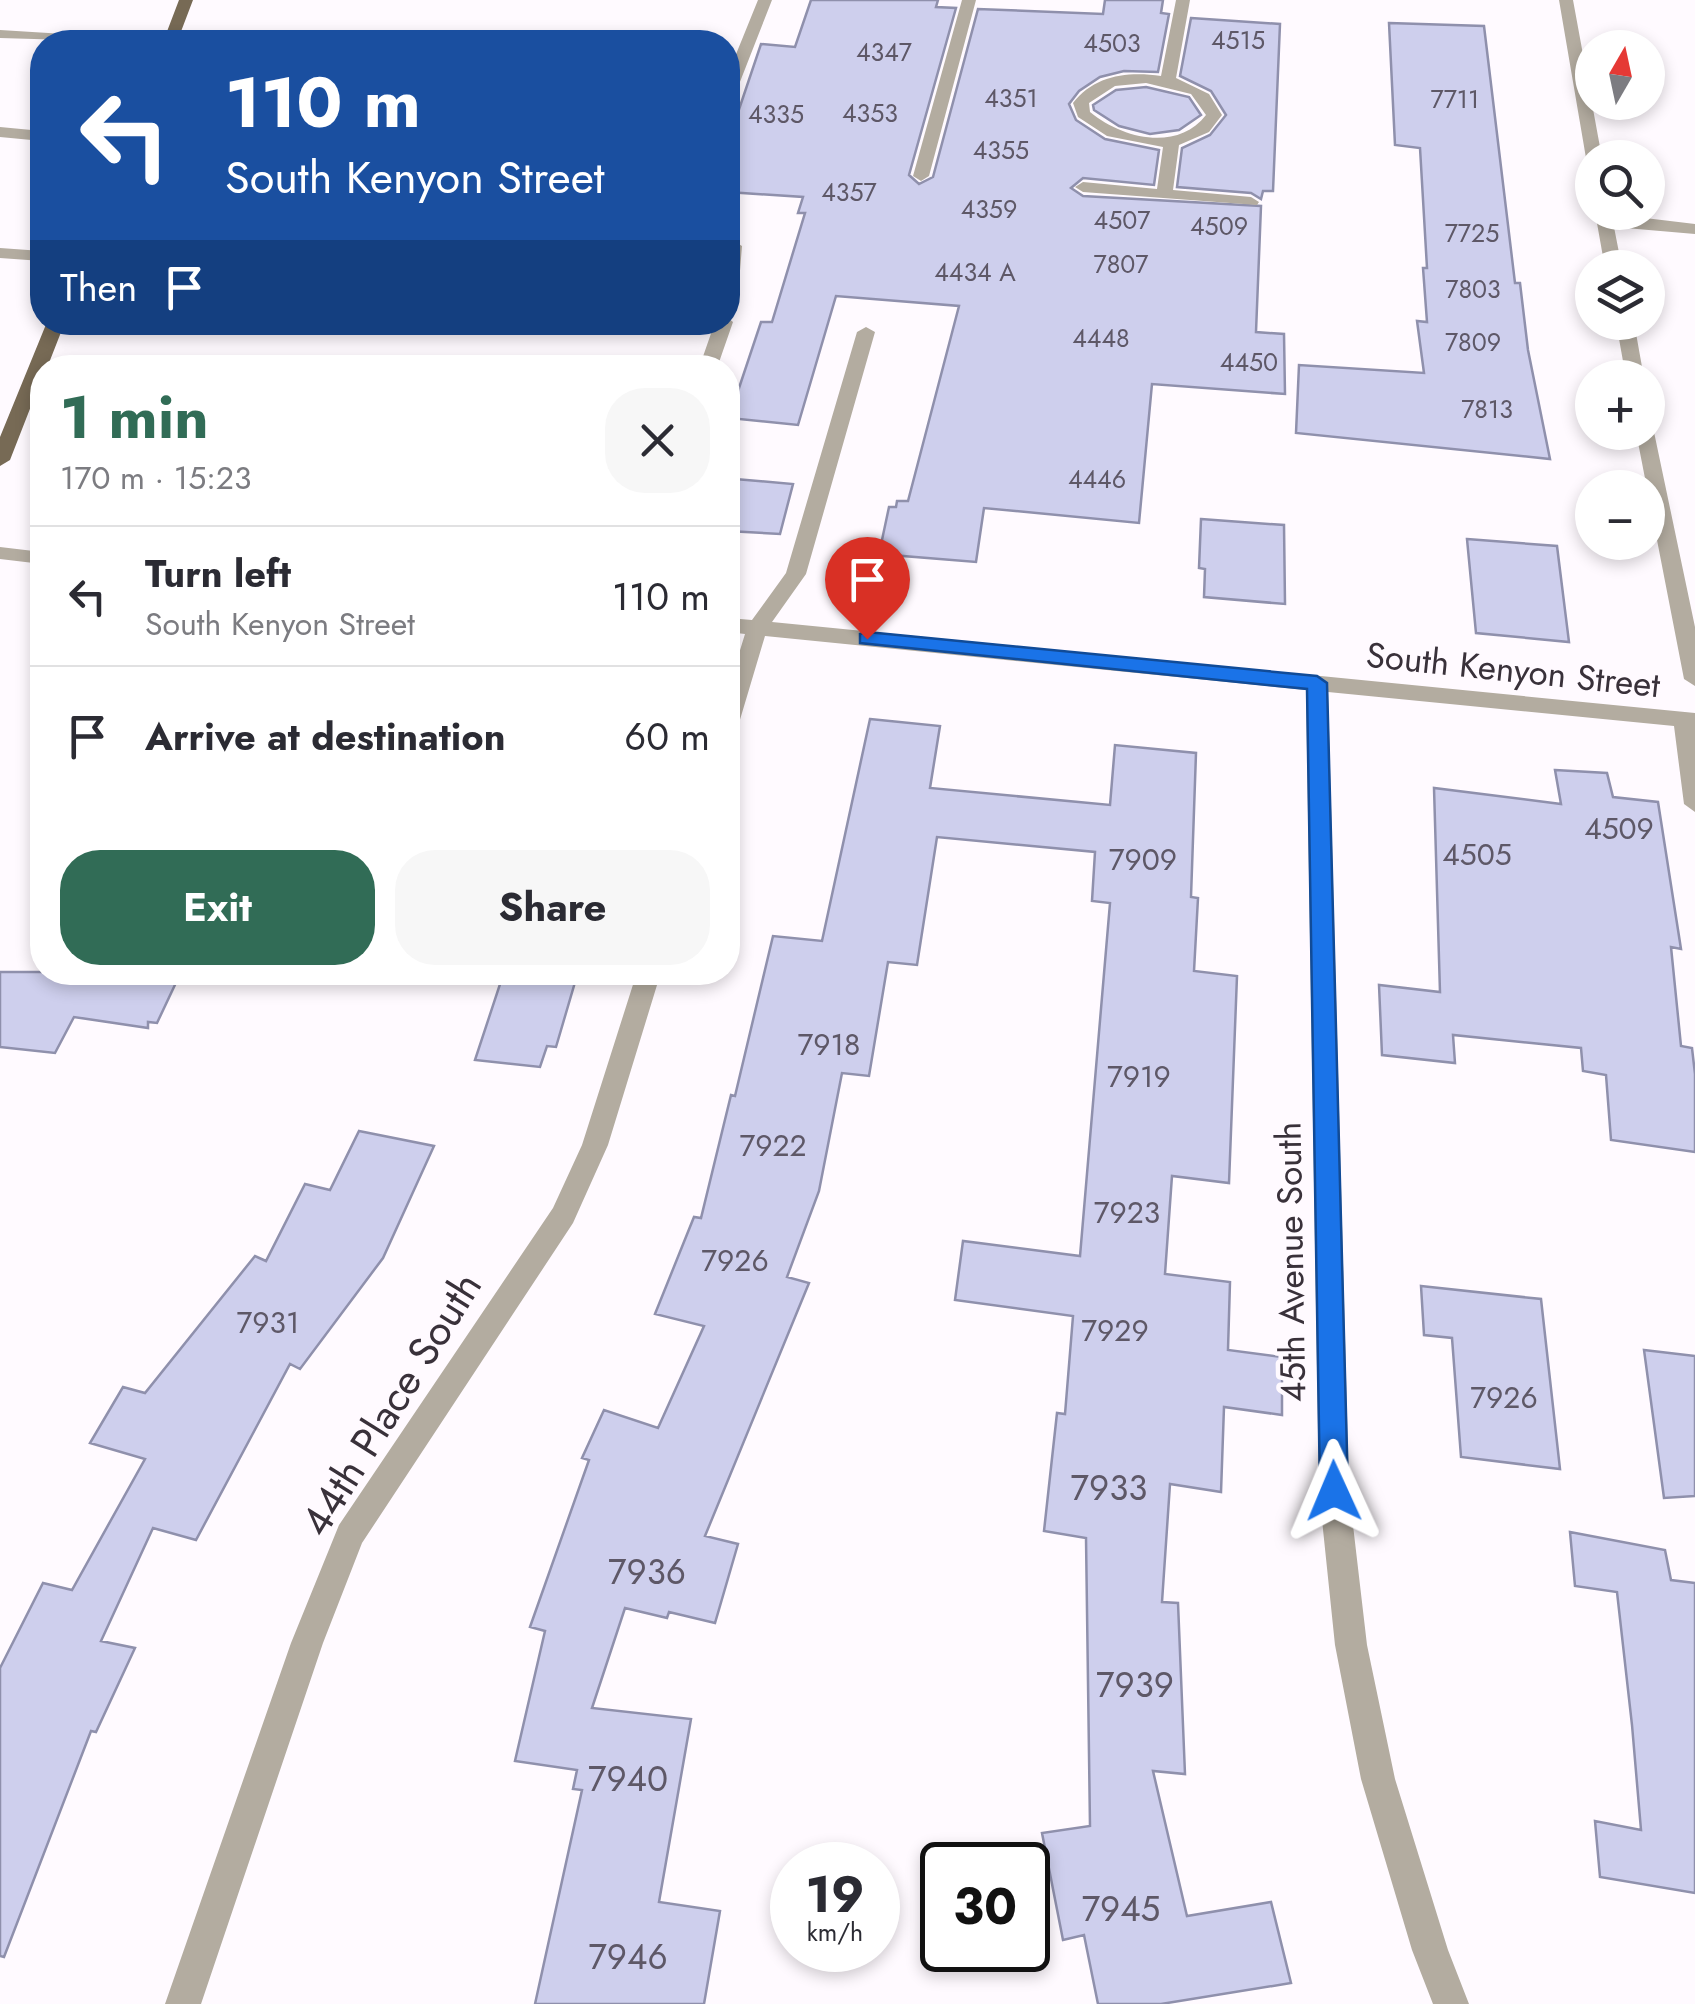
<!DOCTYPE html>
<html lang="en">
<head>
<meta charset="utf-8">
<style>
	body { margin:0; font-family:Jost,sans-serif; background:#f7f7f7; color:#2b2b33; height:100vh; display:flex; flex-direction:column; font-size:38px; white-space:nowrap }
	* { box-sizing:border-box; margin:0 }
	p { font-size:32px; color:#7c7c81 }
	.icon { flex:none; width:55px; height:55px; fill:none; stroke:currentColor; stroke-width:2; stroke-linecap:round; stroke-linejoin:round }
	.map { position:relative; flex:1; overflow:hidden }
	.drawer { position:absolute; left:30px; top:355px; width:710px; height:630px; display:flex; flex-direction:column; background:#fff; border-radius:40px; box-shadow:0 5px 15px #0003 }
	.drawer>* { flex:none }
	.banner { position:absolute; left:30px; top:30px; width:710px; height:305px; border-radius:40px; box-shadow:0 5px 15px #0003; background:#1a4fa0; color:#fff; overflow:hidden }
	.needle { width:65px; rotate:9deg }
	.fabs { position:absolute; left:1575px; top:30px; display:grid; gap:20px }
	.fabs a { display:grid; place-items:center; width:90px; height:90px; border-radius:50%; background:#fff; box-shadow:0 5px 15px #0003; font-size:50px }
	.speed { position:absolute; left:770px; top:1842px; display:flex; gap:20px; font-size:50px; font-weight:700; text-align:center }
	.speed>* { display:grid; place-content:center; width:130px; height:130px; border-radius:50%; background:#fff; box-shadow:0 5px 15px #0003; line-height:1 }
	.speed small { font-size:25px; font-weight:400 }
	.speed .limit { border:5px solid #111; border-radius:15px; background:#fff; color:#111 }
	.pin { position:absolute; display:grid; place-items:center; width:85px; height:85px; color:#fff; margin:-102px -42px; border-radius:50% 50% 50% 0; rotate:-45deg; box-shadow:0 0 10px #0007 }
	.pin .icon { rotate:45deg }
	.me { position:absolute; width:110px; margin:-55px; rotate:359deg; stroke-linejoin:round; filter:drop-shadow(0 0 8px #0008) }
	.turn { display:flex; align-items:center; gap:35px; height:210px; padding:0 30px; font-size:45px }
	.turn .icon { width:130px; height:130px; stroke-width:2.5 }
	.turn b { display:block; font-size:70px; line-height:85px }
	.then { display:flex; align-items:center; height:95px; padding:0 30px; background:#0003; gap:20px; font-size:38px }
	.round { display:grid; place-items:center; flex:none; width:105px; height:105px; border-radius:40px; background:#f7f7f7 }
	.head { display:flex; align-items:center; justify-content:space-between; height:170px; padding:0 30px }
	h1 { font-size:60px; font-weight:700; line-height:75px; color:#316c56 }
	.cta { display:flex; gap:20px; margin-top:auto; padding:20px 30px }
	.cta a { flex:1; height:115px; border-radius:40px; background:#316c56; color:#fff; font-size:40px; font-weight:700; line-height:115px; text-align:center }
	.cta a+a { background:#f7f7f7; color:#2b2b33 }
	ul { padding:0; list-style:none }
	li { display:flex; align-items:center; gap:30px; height:140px; padding:0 30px; border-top:2px solid #e1e1e2 }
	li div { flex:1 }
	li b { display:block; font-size:38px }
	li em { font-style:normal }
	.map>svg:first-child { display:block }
	.building { fill:#cecfed; stroke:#8f90ac; stroke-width:2.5 }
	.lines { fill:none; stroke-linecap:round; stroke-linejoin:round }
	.minor { fill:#b3aca0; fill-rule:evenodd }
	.major { fill:#776a55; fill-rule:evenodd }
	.route { fill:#1a73e8; stroke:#114b97; stroke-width:2.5 }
	.labels { text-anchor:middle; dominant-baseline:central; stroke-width:9; stroke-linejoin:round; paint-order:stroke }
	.far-number-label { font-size:25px; fill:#5e5867 }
	.number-label { font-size:30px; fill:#5e5867 }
	.street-label { font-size:35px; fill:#39313a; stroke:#fffaff }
	.near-number-label { font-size:35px; fill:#5e5867 }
	.near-street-label { font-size:42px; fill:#39313a; stroke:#fffaff }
</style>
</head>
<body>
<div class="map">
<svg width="1695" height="2004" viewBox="0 0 1695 2004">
	<rect width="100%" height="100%" fill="#fffaff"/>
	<path class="building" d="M811 0H938L936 7 956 8 909 175 919 184 933 177 978 9 1103 14 1105 0H1163L1161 13 1169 14 1158 72 1124 71 1100 77 1079 91 1069 104 1076 120 1105 139 1159 150 1154 185 1083 178 1071 188 1083 196 1261 206 1256 332 1284 334 1285 394 1152 384 1139 523 984 508 976 562 879 554 889 507H896L897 501H908L959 306 836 296 798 425 729 418 761 322H772L805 213H798L803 197 728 192V142L761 44 795 47Z
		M1191 18 1280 24 1273 191H1263L1261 199 1251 193 1177 187 1182 148 1210 135 1226 115 1211 91 1180 76Z
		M1389 23 1484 26 1515 283H1520L1528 350 1550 459 1296 433 1299 365 1424 373 1417 321 1427 322 1423 268H1427L1420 148 1395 145Z
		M1146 87 1189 97 1201 115 1179 130 1150 134 1119 126 1094 110 1093 105 1116 90Z
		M735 479 793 484 780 534 728 531V505Z
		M1201 519 1284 525 1285 604 1204 597 1205 569 1199 568Z
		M1467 539 1557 546 1569 642 1476 633Z
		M870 719 940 726 930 788 1110 805 1115 745 1196 753 1191 897 1198 898 1194 971 1237 976 1229 1183 1172 1176 1165 1274 1230 1282 1228 1350 1282 1357V1415L1224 1407 1221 1492 1170 1484 1162 1602 1178 1603 1185 1774 1153 1771 1187 1916 1271 1902 1291 1983 1161 2004H1098L1084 1935 1063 1940 1042 1833 1090 1826 1086 1538 1044 1531 1057 1413 1065 1414 1073 1316 955 1300 963 1241 1080 1256 1110 903 1092 901 1095 852 937 837 917 965 888 962 869 1076 842 1073 819 1191 787 1277 809 1283 705 1536 738 1544 715 1623 669 1612 667 1618 625 1608 592 1708 691 1719 659 1902 720 1911 704 2004H535L582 1790 573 1789 577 1770 515 1761 545 1631 530 1627 589 1460 582 1458 604 1410 658 1428 704 1326 655 1314 694 1217 701 1218 731 1095 735 1096 773 936 822 941Z
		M1555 770 1607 773 1613 797 1658 802 1681 949 1671 947 1681 1046 1692 1048 1695 1074V1152L1611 1140 1606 1075 1583 1071 1581 1048 1453 1035 1455 1063 1382 1055 1379 985 1440 992 1434 788 1561 804Z
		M0 972H181L157 1023 148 1022V1028L74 1017 55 1053 0 1047Z
		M504 972H578L556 1047 547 1046 540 1067 475 1060Z
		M359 1131 434 1146 383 1258 300 1369 290 1364 196 1540 153 1528 101 1641 135 1648 96 1732 91 1731 4 1957 0 1956V1668L43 1583 72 1590 145 1459 90 1443 123 1387 145 1393 255 1256 266 1261 305 1184 330 1190Z
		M1421 1286 1541 1299 1560 1469 1461 1457 1452 1338 1424 1335Z
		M1644 1350 1695 1356V1496L1664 1498Z
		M1570 1532 1665 1550 1671 1580 1695 1583V1893L1600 1877 1595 1821 1641 1830 1632 1725 1617 1592 1575 1586Z"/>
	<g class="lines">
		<path class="minor" d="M758 0H772L736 92 728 96V74Z
			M962 0H976L929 176 921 181 913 176Z
			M1176 0H1190L1176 78 1209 94 1222 115 1209 132 1179 145 1173 190 1251 197 1259 202 1257 205 1083 192 1075 187 1083 182 1157 189 1163 147 1107 136 1078 117 1073 103C1094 75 1129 71 1161 76ZM1146 83 1191 94 1206 115C1177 152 1123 139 1090 112L1089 103 1115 86Z
			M1559 0H1573L1602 158H1592V162L1586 158Z
			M0 30 129 38 136 42 0 38Z
			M0 127 42 131V141L0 137Z
			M1595 212 1695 224V234L1614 227 1622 268H1605Z
			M734 241 742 246 737 308 728 313V243Z
			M0 248 42 251V261L0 258Z
			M728 318 733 322 717 368H699L715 322H728Z
			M1616 322H1634L1644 378H1626Z
			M866 327 875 332 806 574 772 622 1695 713V812L1684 804 1674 726 1328 692 1349 1491 1367 1645 1395 1779 1448 1950 1469 2004H1433L1412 1950 1361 1779 1335 1645 1319 1491 1306 690 765 636 739 723 728 730V689L745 634 728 632V618L752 620 786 573 857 332Z
			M1648 427 1654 432 1695 627V686L1684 679 1636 432H1648Z
			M0 547 42 552V564L0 559Z
			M637 972H661L608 1145 573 1223 362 1543 323 1643 201 2004H165L291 1643 339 1525 553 1208 582 1145Z"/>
		<path class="major" d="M179 0H193L177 42H163Z
			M47 322H65L47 368H42V378L10 460 0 466V437Z"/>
	</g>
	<path class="route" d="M867 632 1317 676 1327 683 1348 1491 1343 1500 1334 1504 1324 1500 1320 1491 1307 689 860 643V634Z"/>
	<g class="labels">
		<g class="far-number-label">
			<text x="1238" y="40">4515</text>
			<text x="1112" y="43">4503</text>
			<text x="884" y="52">4347</text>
			<text x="1011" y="98">4351</text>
			<text x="1455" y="99">7711</text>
			<text x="870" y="113">4353</text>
			<text x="776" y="114">4335</text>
			<text x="1001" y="150">4355</text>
			<text x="849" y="192">4357</text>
			<text x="989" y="209">4359</text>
			<text x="1122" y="220">4507</text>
			<text x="1219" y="226">4509</text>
			<text x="1472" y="233">7725</text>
			<text x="1121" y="264">7807</text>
			<text x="975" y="272">4434 A</text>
			<text x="1473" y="289">7803</text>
			<text x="1101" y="338">4448</text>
			<text x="1473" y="342">7809</text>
			<text x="1249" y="362">4450</text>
			<text x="1487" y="409">7813</text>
			<text x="1097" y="479">4446</text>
		</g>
		<g class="number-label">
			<text x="1619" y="828">4509</text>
			<text x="1477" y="854">4505</text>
			<text x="1143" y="859">7909</text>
			<text x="829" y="1044">7918</text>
			<text x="1139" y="1076">7919</text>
			<text x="773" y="1145">7922</text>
			<text x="1127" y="1212">7923</text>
			<text x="735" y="1260">7926</text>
			<text x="268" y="1322">7931</text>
			<text x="1115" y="1330">7929</text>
			<text x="1504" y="1397">7926</text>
		</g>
		<g class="street-label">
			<text transform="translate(1513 670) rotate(6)">South Kenyon Street</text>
			<text transform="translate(1291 1262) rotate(-91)">45th Avenue South</text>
		</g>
		<g class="near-number-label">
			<text x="1109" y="1488">7933</text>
			<text x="647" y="1572">7936</text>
			<text x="1135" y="1685">7939</text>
			<text x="628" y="1779">7940</text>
			<text x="1121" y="1909">7945</text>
			<text x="628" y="1957">7946</text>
		</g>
		<g class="near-street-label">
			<text transform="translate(391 1404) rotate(-58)">44th Place South</text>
		</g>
	</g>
</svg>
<div class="fabs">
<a><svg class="needle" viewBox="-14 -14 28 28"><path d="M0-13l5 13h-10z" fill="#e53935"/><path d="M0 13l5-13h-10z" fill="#7c7c81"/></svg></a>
<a><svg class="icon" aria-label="search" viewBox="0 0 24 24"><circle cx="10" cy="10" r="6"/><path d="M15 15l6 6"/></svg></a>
<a><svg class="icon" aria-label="layers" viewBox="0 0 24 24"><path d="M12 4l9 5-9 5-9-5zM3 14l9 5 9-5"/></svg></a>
<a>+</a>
<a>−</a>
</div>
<div class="speed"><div>19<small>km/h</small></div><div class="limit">30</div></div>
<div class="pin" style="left:867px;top:639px;background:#d93025"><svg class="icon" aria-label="arrive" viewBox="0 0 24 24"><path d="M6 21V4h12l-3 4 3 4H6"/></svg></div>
<svg class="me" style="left:1334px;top:1491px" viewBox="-20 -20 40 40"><path d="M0-17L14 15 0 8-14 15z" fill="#1a73e8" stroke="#fff" stroke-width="4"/></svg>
<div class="banner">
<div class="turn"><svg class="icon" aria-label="left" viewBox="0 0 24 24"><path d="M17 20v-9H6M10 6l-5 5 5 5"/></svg><div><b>110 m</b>South Kenyon Street</div></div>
<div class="then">Then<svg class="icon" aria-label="arrive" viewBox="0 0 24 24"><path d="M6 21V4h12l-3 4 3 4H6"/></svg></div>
</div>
<section class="drawer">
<div class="head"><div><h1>1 min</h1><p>170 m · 15:23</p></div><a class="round"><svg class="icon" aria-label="close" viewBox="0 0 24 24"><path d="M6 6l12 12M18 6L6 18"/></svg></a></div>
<ul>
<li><svg class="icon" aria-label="left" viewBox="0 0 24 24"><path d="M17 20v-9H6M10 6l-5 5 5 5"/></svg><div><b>Turn left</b><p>South Kenyon Street</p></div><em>110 m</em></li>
<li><svg class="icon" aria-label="arrive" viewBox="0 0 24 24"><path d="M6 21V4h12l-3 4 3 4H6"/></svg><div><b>Arrive at destination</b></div><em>60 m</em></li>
</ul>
<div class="cta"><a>Exit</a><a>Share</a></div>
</section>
</div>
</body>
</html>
